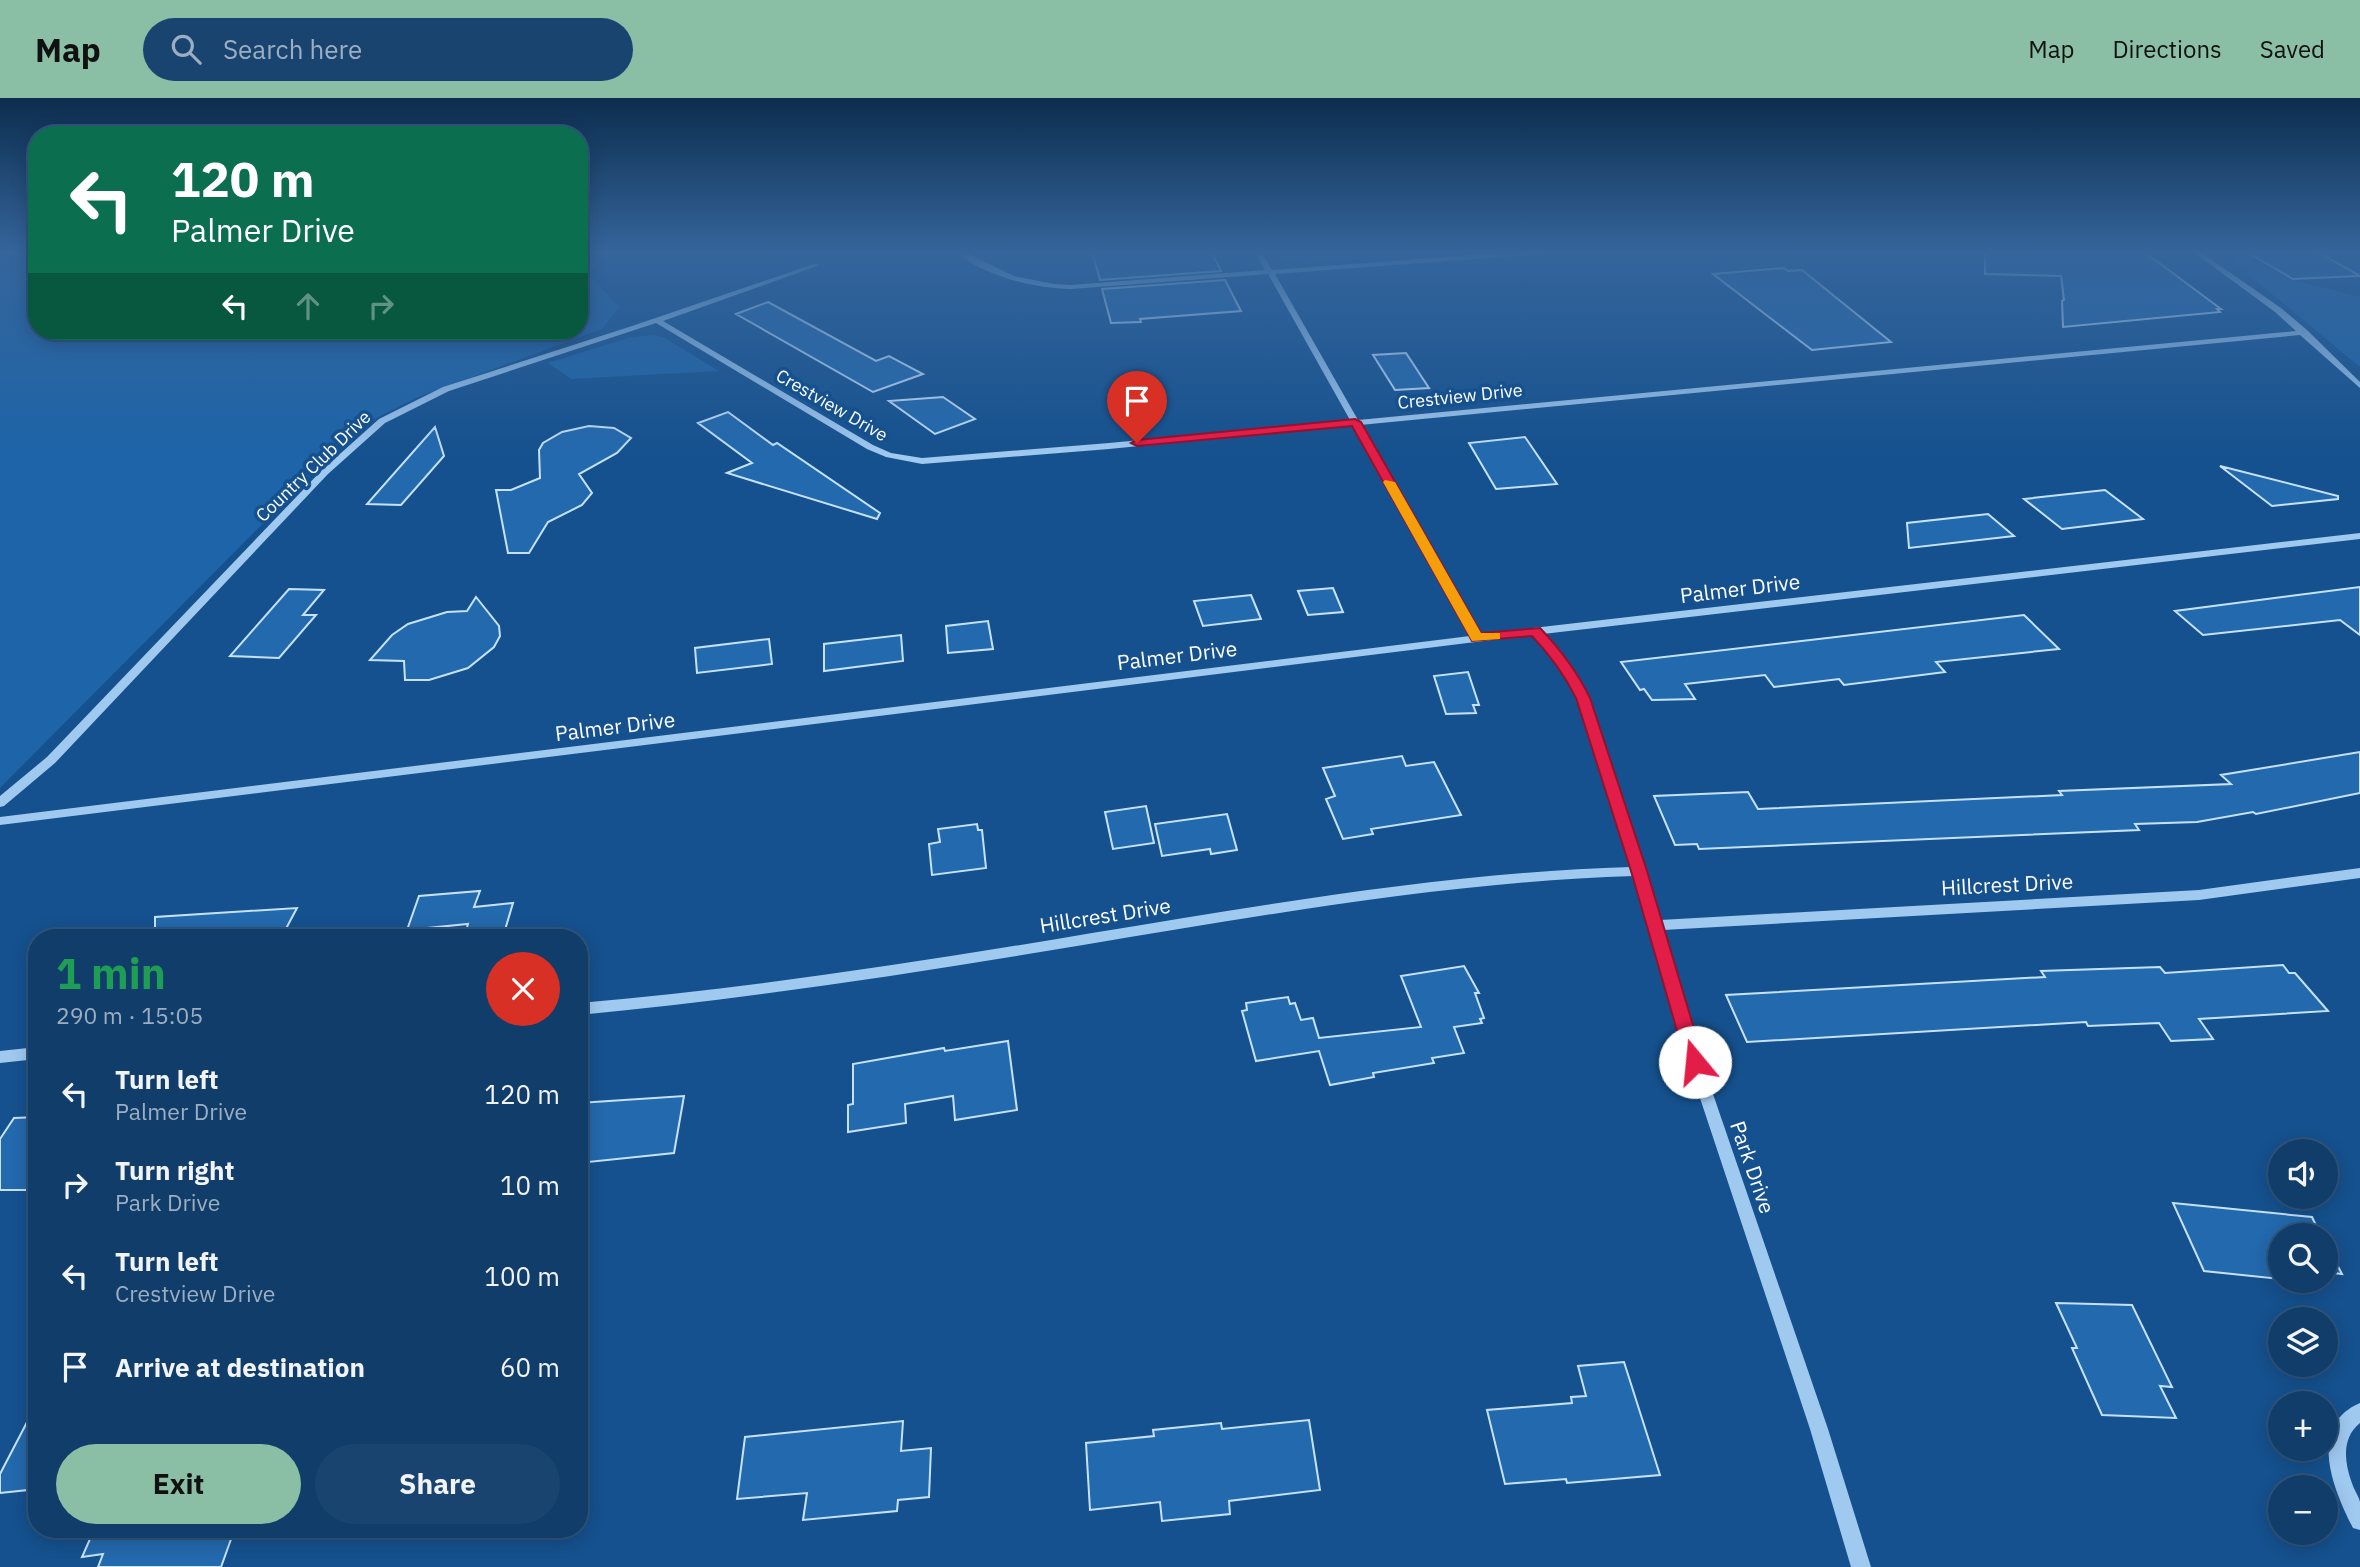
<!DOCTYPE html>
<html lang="en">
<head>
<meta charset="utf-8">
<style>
	body { margin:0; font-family:"IBM Plex Sans",sans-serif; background:#194470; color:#f1f3f6; height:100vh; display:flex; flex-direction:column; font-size:26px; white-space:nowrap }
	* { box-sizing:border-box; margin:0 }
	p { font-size:23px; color:#9caec1 }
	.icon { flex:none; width:38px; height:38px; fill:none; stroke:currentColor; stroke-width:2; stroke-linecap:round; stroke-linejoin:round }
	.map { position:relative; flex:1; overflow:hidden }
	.side { position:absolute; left:28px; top:831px; width:560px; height:609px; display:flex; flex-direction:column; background:#103d6a; border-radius:28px; box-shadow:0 4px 18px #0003,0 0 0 2px #30567e }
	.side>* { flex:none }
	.top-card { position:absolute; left:28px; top:28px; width:560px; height:214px; border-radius:28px; box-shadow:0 4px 18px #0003,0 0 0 2px #30567e; background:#0b6e4f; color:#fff; overflow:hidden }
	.fabs { position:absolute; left:2268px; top:1041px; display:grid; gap:14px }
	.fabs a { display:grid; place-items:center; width:70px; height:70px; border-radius:50%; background:#103d6a; box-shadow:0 4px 18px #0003,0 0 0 2px #30567e; font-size:35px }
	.pin { position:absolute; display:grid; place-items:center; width:60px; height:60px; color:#fff; margin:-72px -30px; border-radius:50% 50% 50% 0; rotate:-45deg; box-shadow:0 0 7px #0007 }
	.pin .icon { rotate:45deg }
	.me { position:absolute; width:77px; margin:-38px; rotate:343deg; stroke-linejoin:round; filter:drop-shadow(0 0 5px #0008) }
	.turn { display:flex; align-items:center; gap:24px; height:147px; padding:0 28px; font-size:32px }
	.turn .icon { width:91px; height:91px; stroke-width:2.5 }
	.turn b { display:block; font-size:49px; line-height:60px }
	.lanes { display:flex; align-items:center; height:66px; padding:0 28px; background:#0003; justify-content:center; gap:35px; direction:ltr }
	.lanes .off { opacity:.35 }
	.round { display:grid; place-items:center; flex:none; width:74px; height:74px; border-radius:37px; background:#194470 }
	.summary { display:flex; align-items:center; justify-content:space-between; height:119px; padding:0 28px }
	h1 { font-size:42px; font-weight:700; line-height:52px; color:#1e9e55 }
	.action { display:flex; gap:14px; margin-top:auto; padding:14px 28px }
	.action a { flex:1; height:80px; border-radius:42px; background:#8abfa5; color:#111; font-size:28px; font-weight:700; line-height:80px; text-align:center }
	.action a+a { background:#194470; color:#f1f3f6 }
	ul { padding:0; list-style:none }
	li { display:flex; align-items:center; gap:21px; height:91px; padding:0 28px }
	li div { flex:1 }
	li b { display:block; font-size:26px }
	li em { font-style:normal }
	header { display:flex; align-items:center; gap:42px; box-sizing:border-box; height:98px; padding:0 35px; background:#8abfa5; color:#111 }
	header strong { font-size:33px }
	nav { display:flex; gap:38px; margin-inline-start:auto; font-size:24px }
	.search { width:490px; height:63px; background:#194470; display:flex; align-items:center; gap:18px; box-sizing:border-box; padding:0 24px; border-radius:38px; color:#9caec1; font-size:26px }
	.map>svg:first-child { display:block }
	.green { fill:#1d64a8 }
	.building { fill:#2369ad; stroke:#c6e2fb; stroke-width:2 }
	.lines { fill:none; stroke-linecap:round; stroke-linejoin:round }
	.minor { fill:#a0c9f0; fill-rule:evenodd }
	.route { fill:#e11d48; stroke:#92132f; stroke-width:2 }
	.slow { fill:#f59e0b }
	.labels { text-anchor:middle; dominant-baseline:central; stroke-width:7; stroke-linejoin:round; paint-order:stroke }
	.far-street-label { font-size:18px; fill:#fff; stroke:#15518e }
	.street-label { font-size:21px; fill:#fff; stroke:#15518e }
</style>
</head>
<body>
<header>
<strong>Map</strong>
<div class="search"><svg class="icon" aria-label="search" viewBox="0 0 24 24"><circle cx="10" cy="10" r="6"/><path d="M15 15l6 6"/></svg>Search here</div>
<nav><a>Map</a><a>Directions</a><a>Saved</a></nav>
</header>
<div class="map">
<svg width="2360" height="1469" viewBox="0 0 2360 1469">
	<rect width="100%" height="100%" fill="#15518e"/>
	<path class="green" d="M0 153H37V233H579V153H607L588 176 619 209 602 231 418 299 359 329 0 690Z
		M1272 153H1413L1400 158 1309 165C1294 164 1283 163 1272 153Z
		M2236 155 2292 182 2360 199V269L2237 167Z
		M653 237 663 239 719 273 571 281 548 265 628 240Z"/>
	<path class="building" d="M1092 153H1211L1221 173 1100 182Z
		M1985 153H2143L2221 211H2217L2220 214 2063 229 2062 203 2064 202 2061 178 1985 176Z
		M2245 153H2316L2360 178 2293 181Z
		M1784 170 1788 173 1802 172 1891 244 1812 252 1713 176Z
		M1225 182 1241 213 1140 221 1141 224 1111 225 1102 191Z
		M768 204 876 263 889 258 923 276 873 294 736 216Z
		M1406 255 1429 290 1395 292 1373 257Z
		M943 299 975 321 935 336 889 303Z
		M728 314 773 347 777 345 880 415 877 421 727 375 752 365 698 325Z
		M589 328 614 330 631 340 617 355 579 376 592 395 582 407 548 424 529 455H508L496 392H511L540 380 539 352 543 345 562 334Z
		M435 329 444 358 401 407 367 406Z
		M1525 339 1557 386 1496 391 1469 345Z
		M2220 368 2338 398V401L2272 408Z
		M2105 392 2143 421 2062 431 2024 401Z
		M1988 416 2014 438 1909 450 1907 425Z
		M2360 489V537L2340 522 2203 537 2175 513Z
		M1333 490 1343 514 1308 517 1298 493Z
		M289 491 324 492 303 517H316L279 560 230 558Z
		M1251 497 1261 521 1203 528 1194 503Z
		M476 499 499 528 500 538 494 549 468 570 429 582H405L404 563 370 562 392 537 408 526 447 514 467 513Z
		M2024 517 2059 551 1936 564 1945 574 1844 587 1839 581 1774 589 1765 577 1685 586 1695 601 1652 602 1644 591 1640 592 1621 564Z
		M988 523 993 551 948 555 946 528Z
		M901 537 903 563 824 573V546Z
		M769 541 772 566 697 575 695 550Z
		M1468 574 1479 607H1473L1476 615 1446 616 1434 578Z
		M2360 654V695L2256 716 2253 714 2197 724 2135 726 2139 732 1699 751 1697 746 1675 747 1654 698 1748 694 1758 711 2062 697 2059 693 2231 686 2221 677Z
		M1402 658 1406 668 1434 664 1461 717 1371 731 1373 736 1343 741 1326 701 1335 698 1323 670Z
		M1146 708 1154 745 1113 751 1105 714Z
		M1227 716 1237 752 1211 756 1210 751 1162 758 1155 726Z
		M977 726 978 732H982L986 770 932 777 929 746 940 744 938 731Z
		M480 793 474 809 513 805 505 832 465 836 468 826 407 832 419 798Z
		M297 810 281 840H155V819Z
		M2283 867 2289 875H2295L2328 913 2199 921 2213 941 2171 943 2159 925 2088 928 2086 924 1747 944 1726 897 2045 879 2041 873 2160 869 2165 875Z
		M1464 868 1479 895H1475L1484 920 1480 921 1482 925 1454 929 1464 955 1432 960 1434 965 1373 975 1374 979 1330 987 1319 953 1256 963 1242 913 1247 912 1246 905 1288 899 1290 906 1295 905 1301 922 1313 920 1319 940 1421 929 1401 878Z
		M1008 943 1017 1012 955 1022 953 998 905 1006 906 1025 848 1034V1007L853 1006V966L944 950 945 953Z
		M684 998 674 1055 579 1065V1005Z
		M37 1019V1092H0V1041L14 1020Z
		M2173 1105 2312 1119 2321 1138H2280V1181L2204 1173Z
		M2326 1146 2342 1176 2326 1174Z
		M2056 1205 2132 1207 2172 1289 2160 1288 2176 1320 2102 1317 2072 1250H2077Z
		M1624 1264 1660 1377 1567 1385 1566 1381 1505 1386 1487 1312 1572 1305 1571 1299 1586 1298 1578 1268Z
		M37 1305V1391L0 1395V1376Z
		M1309 1322 1320 1392 1229 1403 1230 1416 1162 1423 1160 1404 1090 1412 1086 1345 1154 1338 1153 1332 1221 1325 1222 1331Z
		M903 1323 901 1353 931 1350 929 1399 898 1402 897 1413 803 1422 807 1395 737 1401 745 1339Z
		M94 1432H165L166 1439 234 1433 221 1469H98L103 1456 82 1459Z"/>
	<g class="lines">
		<path class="minor" d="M954 153H962L1014 178 1054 186 1071 187 1265 172 1255 153H1261L1272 172 1527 153H1555L1552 155 1275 176 1358 322 2296 233 2275 214 2192 153H2199L2281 210 2307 232 2360 284V290L2300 237 1360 327 1480 536 2360 435V441L1543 536 1561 553 1589 600 1660 822 2199 792 2360 770V780L2199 802 1663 832 1702 964 1828 1331 1871 1469H1851L1810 1331 1688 964 1634 778C1448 784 1265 817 1083 847 915 875 748 901 579 917V905C751 890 921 864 1092 835 1271 806 1450 774 1631 769L1577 600 1553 557 1533 537 0 727V719L1470 538 1352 327 1109 351 922 366 886 359 867 351 656 225 449 293 385 325 328 376 55 665 4 708 0 709V698L47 659 322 372 379 321 443 289 632 228 814 166 820 167 663 223 873 347 891 355 922 360 1109 345 1350 322 1268 176 1071 191C1032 190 984 178 954 153Z
			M37 949V961L0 965V953Z
			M2360 1305V1325C2340 1341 2345 1367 2353 1388 2355 1393 2359 1399 2360 1404 2360 1412 2360 1424 2360 1432L2353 1430C2334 1393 2306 1328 2360 1305Z"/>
	</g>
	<linearGradient id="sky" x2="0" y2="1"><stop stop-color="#0c2d4e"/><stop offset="0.43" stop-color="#35659b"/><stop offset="1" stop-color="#35659b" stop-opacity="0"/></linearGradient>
	<rect width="2360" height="358" fill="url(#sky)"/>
	<path class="route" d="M1355 321 1361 324 1481 535 1540 530C1561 552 1577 573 1590 600L1647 773 1704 964 1702 970 1695 972 1688 970 1686 964 1631 773 1576 600C1564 576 1550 557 1532 538L1472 543 1352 328 1137 348 1131 345 1137 342Z"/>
	<path class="slow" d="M1385 382 1395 384 1481 535H1500V541L1472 543 1383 384Z"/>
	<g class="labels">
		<g class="far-street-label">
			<text transform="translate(1460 298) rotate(-6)">Crestview Drive</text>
			<text transform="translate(832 307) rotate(30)">Crestview Drive</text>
			<text transform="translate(313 368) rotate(-44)">Country Club Drive</text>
		</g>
		<g class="street-label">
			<text transform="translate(1740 490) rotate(-7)">Palmer Drive</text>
			<text transform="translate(1177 557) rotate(-7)">Palmer Drive</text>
			<text transform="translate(615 628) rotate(-7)">Palmer Drive</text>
			<text transform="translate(2007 786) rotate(-3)">Hillcrest Drive</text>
			<text transform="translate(1105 817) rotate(-9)">Hillcrest Drive</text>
			<text transform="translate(1753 1069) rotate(71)">Park Drive</text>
		</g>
	</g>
</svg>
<div class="fabs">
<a><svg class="icon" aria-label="sound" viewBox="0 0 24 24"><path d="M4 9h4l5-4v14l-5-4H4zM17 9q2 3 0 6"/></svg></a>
<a><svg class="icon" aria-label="search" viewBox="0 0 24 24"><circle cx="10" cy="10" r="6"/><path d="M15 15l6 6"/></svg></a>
<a><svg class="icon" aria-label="layers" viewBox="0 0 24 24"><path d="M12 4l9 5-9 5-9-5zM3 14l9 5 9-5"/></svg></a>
<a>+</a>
<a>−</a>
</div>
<div class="pin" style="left:1137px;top:345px;background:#d93025"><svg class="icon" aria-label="arrive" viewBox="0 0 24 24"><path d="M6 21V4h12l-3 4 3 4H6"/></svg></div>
<svg class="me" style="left:1695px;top:964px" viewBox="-20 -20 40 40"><circle r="19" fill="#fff"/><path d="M0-13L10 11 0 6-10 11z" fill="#e11d48"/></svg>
<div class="top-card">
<div class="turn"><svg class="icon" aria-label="left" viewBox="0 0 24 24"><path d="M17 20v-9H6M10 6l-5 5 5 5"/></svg><div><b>120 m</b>Palmer Drive</div></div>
<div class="lanes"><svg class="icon" aria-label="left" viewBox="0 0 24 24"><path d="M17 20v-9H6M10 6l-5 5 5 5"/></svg><svg class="icon off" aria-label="ahead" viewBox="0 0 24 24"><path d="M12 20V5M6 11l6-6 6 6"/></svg><svg class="icon off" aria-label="right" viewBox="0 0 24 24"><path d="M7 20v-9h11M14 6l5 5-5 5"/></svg></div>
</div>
<section class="side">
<div class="summary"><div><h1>1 min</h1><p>290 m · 15:05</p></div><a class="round" style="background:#d93025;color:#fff"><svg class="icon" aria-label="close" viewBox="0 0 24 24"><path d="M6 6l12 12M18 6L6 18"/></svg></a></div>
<ul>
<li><svg class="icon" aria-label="left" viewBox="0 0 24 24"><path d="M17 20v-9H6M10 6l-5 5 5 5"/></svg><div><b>Turn left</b><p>Palmer Drive</p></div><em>120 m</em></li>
<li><svg class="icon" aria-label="right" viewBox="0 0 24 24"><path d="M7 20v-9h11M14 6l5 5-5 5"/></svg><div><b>Turn right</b><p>Park Drive</p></div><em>10 m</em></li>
<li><svg class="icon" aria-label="left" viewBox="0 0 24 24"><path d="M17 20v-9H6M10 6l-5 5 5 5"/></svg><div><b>Turn left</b><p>Crestview Drive</p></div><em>100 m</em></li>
<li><svg class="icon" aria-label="arrive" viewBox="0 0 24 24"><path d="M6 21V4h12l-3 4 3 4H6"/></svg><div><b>Arrive at destination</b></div><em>60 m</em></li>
</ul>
<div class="action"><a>Exit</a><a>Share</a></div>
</section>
</div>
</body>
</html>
